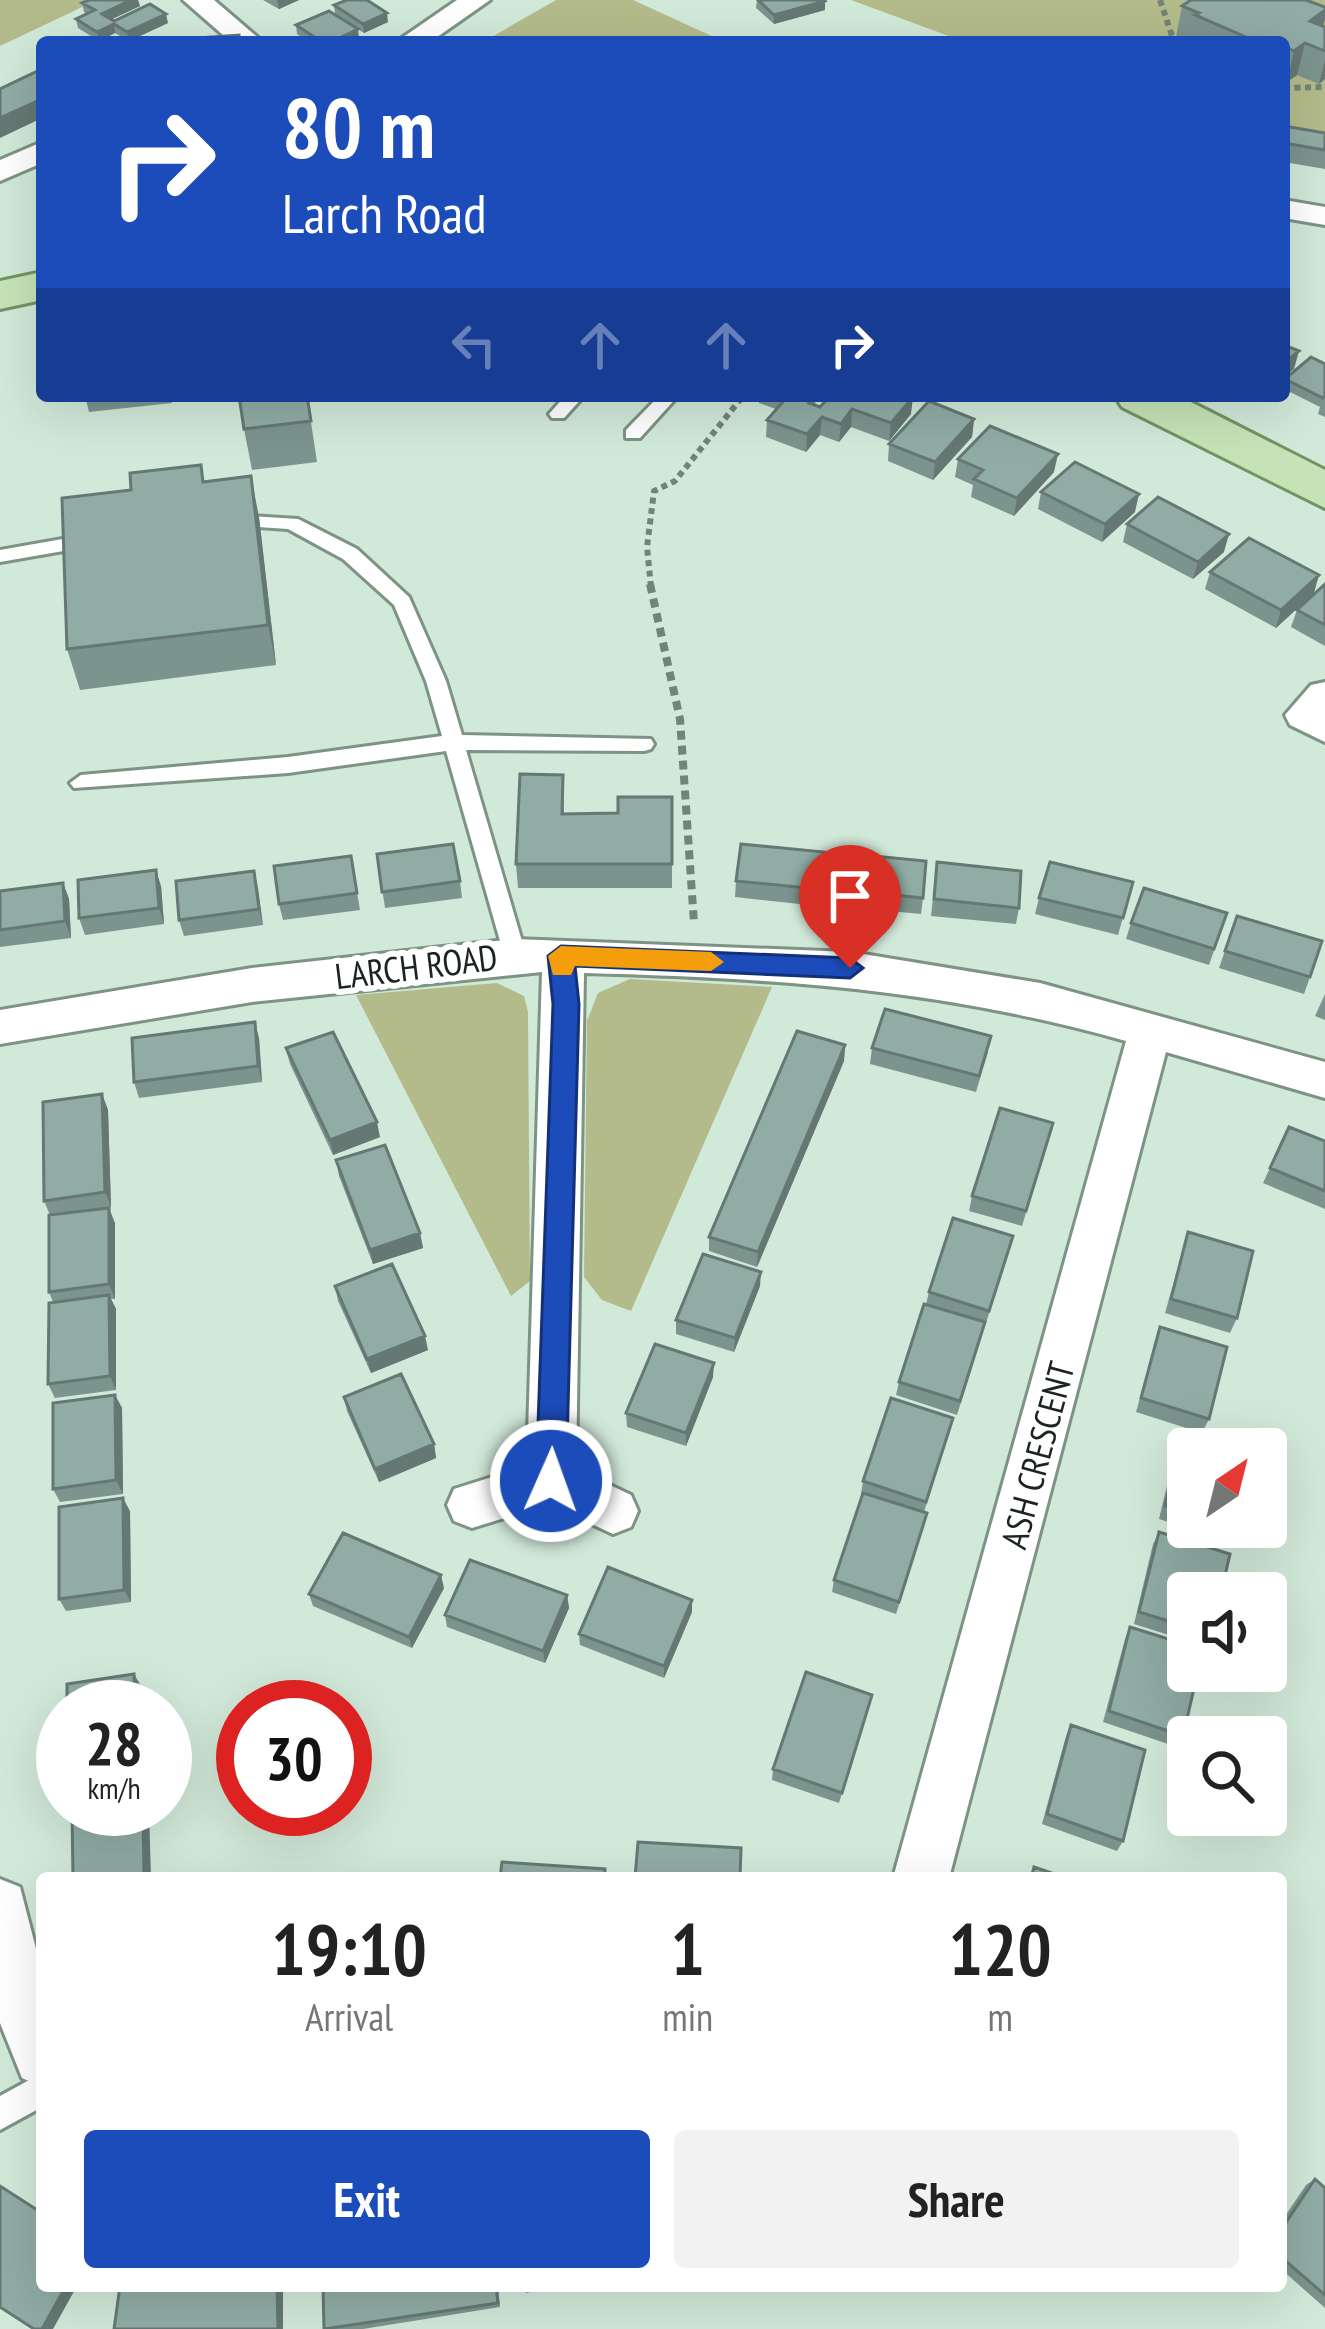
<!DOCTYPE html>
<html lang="en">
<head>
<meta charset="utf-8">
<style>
	body { margin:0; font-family:"PT Sans Narrow",sans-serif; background:#f2f2f2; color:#222; height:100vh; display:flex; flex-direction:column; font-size:45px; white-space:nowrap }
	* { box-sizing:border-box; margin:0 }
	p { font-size:39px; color:#767676 }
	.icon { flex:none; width:66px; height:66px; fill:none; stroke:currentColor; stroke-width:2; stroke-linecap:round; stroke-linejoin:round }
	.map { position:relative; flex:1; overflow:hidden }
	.drawer { position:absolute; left:36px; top:1872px; width:1251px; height:420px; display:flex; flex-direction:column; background:#fff; border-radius:12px; box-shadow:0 12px 48px #0002 }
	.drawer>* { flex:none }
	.guide { position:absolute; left:36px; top:36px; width:1254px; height:366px; border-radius:12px; box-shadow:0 12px 48px #0002; background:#1c4cb9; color:#fff; overflow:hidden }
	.needle { width:78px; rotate:35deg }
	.buttons { position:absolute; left:1167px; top:1428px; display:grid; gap:24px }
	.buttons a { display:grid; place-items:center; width:120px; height:120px; border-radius:12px; background:#fff; box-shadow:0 12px 48px #0002; font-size:60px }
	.speed { position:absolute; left:36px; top:1680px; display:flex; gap:24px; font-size:60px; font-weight:700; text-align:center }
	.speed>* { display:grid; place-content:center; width:156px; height:156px; border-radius:50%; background:#fff; box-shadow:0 12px 48px #0002; line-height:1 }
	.speed small { font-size:30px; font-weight:400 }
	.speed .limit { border:18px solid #d22; background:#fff; color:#111 }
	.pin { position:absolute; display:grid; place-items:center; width:102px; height:102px; color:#fff; margin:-123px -51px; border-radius:50% 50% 50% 0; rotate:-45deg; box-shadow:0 0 12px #0007 }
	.pin .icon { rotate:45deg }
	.me { position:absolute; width:132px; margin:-66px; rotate:2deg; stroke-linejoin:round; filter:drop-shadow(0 0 9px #0008) }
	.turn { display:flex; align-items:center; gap:42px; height:252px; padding:0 48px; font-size:54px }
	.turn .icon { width:156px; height:156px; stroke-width:2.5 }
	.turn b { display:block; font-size:84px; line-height:102px }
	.lanes { display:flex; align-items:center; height:114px; padding:0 48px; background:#0003; justify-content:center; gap:60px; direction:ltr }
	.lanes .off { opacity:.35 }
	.eta { display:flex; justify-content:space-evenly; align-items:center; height:204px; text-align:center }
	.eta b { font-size:72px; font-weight:800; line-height:84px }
	.button { display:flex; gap:24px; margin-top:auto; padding:24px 48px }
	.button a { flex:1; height:138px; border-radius:12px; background:#1c4cb9; color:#fff; font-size:48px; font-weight:800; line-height:138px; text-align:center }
	.button a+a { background:#f2f2f2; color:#222 }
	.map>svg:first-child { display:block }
	.green { fill:#b4bb8a }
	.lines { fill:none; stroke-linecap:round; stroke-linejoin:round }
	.service-casing { stroke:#7d9384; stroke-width:6 }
	.minor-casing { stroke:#7d9384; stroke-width:6 }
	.primary-casing { stroke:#719462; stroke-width:6 }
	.path-far1 { stroke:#728378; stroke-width:6; stroke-dasharray:6 4.5; stroke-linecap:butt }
	.path { stroke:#728378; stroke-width:8; stroke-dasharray:9 6; stroke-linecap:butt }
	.service { fill:#fff; fill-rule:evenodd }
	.minor { fill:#fff; fill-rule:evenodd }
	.primary { fill:#c6e3b7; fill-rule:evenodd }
	.wall { fill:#7c948e }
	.shaded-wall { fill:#657874 }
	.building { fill:#90aca5; stroke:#657874; stroke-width:3 }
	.route { fill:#1c4cb9; stroke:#123178; stroke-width:3 }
	.slow { fill:#f59e0b }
	.labels { text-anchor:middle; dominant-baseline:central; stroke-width:12; stroke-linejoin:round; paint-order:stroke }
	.street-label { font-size:36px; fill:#1b241e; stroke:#fff }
</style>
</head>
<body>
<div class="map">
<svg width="1325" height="2329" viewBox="0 0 1325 2329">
	<rect width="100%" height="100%" fill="#d1e9d9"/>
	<path class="green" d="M0 0H97L0 46Z
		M556 0H633L716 38 483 42Z
		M851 0H1325V142L1284 134V42H965Z
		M630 979 772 987 631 1311 602 1300 584 1277 587 1021 598 993Z
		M497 983 524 996 528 1012 530 1281 511 1296 356 995Z"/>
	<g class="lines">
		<defs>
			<path id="service" d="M565 396H584L564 418H552L549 414Z
				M659 396H678L640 438H626V430Z
				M232 515 298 519 357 549 409 597 446 681 462 735 651 739 654 744 651 749 644 751 466 750 526 955 523 961 515 964 504 955 446 751 288 773 74 788 70 783 81 775 288 757 442 736 426 681 394 605 343 559 288 529 225 525V517Z
				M91 534 101 540 98 545 0 562V550Z
				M42 2073V2107L0 2130V2096Z"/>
			<path id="minor" d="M183 0H214L263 42H231Z
				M457 0H490L430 42H396Z
				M42 142V163L0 181V160Z
				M1284 200 1325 207V225L1284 218Z
				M1325 682V742L1290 725 1285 715 1311 685Z
				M515 939 851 952 1040 983 1325 1062V1098L1166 1052 949 1878H893L1126 1041C942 989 774 978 584 973L576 1469 631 1495 638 1511 631 1527 613 1534 549 1504 472 1528 454 1521 447 1505 454 1489 527 1466 542 972 252 1002 0 1044V1010L252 968Z
				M0 1879 20 1887 42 1972V2087L22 2078 0 2023Z"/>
			<path id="primary" d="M42 272V300L0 309V281Z
				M1115 396H1179L1325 470V508L1122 407Z"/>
		</defs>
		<use href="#service" class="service-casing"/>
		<use href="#minor" class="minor-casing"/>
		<use href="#primary" class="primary-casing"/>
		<path class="path-far1" d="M1160 0 1174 42
			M1284 88 1325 87
			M651 587 647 547 654 491 675 481 743 396"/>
		<path class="path" d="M650 584 680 719 694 923"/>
		<use href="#service" class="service"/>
		<use href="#minor" class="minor"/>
		<use href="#primary" class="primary"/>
	</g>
	<path class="wall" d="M89 0H138L140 6 111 19 114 21 168 23 129 41 115 33 99 41 78 28 76 19 87 14 84 12 82 3Z
		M263 0H299L279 9Z
		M757 0 825 1V10L774 24 756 8Z
		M1188 0H1306L1325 7 1323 26 1325 27V79L1319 84 1297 75 1287 82 1284 81V42H1186L1176 37 1182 6Z
		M334 5 388 22 364 33 335 14Z
		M296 25 359 38 352 42H309L297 34Z
		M1284 126 1325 133V169L1284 162Z
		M1325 364V417L1318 414 1320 407 1284 389 1285 379Z
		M85 396H171L172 403 89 412Z
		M307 396 317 462 252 470 244 429Z
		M759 396H819L816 400 815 405 820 407 911 414 889 441 851 427 839 442 820 435 806 452 766 437 767 420 776 409 759 403Z
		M974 419 972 437 933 480 888 461 889 444Z
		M958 459 1054 472 1014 516 971 497 973 485 955 477Z
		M201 465 204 482 259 517 276 665 80 690 67 649 131 490Z
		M1041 492 1135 512 1102 542 1038 509Z
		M1127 524 1224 552 1193 579 1123 542Z
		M1210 572 1314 593 1276 628 1205 589Z
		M1325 584V646L1291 627 1297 610Z
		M563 775 564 814 618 813 672 797V888H518L516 864Z
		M824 852 818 906 735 897 736 881Z
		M842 853 923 898 921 914 837 906Z
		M377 854 460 881 462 898 385 908Z
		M351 856 360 910 283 920 279 904Z
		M937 862 1019 908 1016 924 931 916Z
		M254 871 263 925 184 936 179 920Z
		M1133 882 1118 935 1035 914 1039 898Z
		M63 883 69 899 71 938 0 947V891Z
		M161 886 164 924 85 935 79 918Z
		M1227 913 1209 965 1126 939 1131 923Z
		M1237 916 1310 977 1304 994 1219 968Z
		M1325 994V1020L1315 1016Z
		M259 1038 262 1082 139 1098 134 1082Z
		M845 1045 844 1061 757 1267 709 1251V1237Z
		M872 1048 988 1052 976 1092 870 1064Z
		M286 1049 380 1137 333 1155 290 1064Z
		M102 1094 108 1110 111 1207 95 1210 115 1223V1299H111L116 1309V1390L55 1398 48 1384 53 1302 49 1292 50 1215 44 1201Z
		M1053 1123 1022 1226 969 1211 972 1196Z
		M1289 1127 1325 1141V1209L1263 1183Z
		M336 1160 420 1233 423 1248 373 1264 339 1176Z
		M1188 1232 1237 1318 1230 1333 1165 1313Z
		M1009 1250 957 1415 896 1395 899 1382 926 1304 929 1292Z
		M335 1286 428 1350 371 1373 338 1301Z
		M760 1286 734 1352 676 1334V1320Z
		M1160 1327 1209 1419 1202 1433 1136 1412Z
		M713 1377 686 1446 627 1427 626 1413Z
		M115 1395 122 1408 123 1494 60 1502 53 1489Z
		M344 1397 434 1444 436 1458 379 1482 347 1411Z
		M1183 1430 1188 1449V1527H1234L1227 1541 1159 1519 1177 1444Z
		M950 1431 924 1512V1526L896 1614 832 1592 834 1580 862 1495 861 1494 863 1481Z
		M130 1511 131 1602 66 1611 59 1599Z
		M1159 1532 1188 1593V1641L1134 1624 1153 1544Z
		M444 1588 412 1648 313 1606 309 1594Z
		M567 1595 569 1608 545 1663 447 1627 445 1615Z
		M692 1600V1612L664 1678 580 1645 579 1634Z
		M1130 1627 1183 1736 1177 1747 1103 1722 1125 1639Z
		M872 1695 839 1803 772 1780 773 1769Z
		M1071 1725 1123 1841 1117 1851 1042 1824 1066 1736Z
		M1315 2179 1325 2188V2308L1281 2269V2222L1306 2185Z
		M323 2286H498L500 2307 363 2329H324Z
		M523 2286H561L526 2293Z"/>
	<path class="shaded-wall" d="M131 0H138L140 6 104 23 102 14Z
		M277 0H299L279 9Z
		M825 1V10L774 24V15Z
		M1325 10V19L1320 40 1305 43 1297 75 1287 82 1294 51 1310 21Z
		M387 13 388 22 364 33 363 24Z
		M166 14 168 23 129 41 127 32Z
		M114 24 115 33 99 41 97 32Z
		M358 29 359 38 352 42H331Z
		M1325 60V79L1319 84Z
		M42 99V118L0 138V118Z
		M1299 351 1294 369 1284 377V363Z
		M913 397 911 414 889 441 891 423Z
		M852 409 851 427 839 442 841 424Z
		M822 417 820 435 806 452 807 434Z
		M974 419 972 437 933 480 935 462Z
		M1058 454 1054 472 1014 516 1017 498Z
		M251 476 259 517 276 665 268 625Z
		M1139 494 1135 512 1102 542 1105 524Z
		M1229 534 1224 552 1193 579 1198 562Z
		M1319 575 1314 593 1276 628 1281 610Z
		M156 870 161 886 164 924 159 908Z
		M254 871 258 888 263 925 259 909Z
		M63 883 69 899 71 938 65 921Z
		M255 1022 259 1038 262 1082 258 1066Z
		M845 1045 844 1061 757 1267 758 1252Z
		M102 1094 108 1110 111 1207 105 1192Z
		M377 1122 380 1137 333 1155 330 1140Z
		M109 1208 115 1223V1299L109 1284Z
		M420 1233 423 1248 373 1264 370 1250Z
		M761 1272 760 1286 734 1352 735 1338Z
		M109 1295 116 1309V1390L110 1376Z
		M425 1336 428 1350 371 1373 367 1359Z
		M714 1363 713 1377 686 1446V1433Z
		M115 1395 122 1408 123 1494 116 1480Z
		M434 1444 436 1458 379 1482 375 1469Z
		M123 1498 130 1511 131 1602 124 1590Z
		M441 1575 444 1588 412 1648 409 1637Z
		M567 1595 569 1608 545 1663 543 1651Z
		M692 1600V1612L664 1678V1666Z
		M134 1674 141 1686V1707H135Z
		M143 1809H149L151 1878H144Z
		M66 2286H77L53 2329H42Z
		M277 2286H283V2329H278Z"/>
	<path class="building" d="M89 0H131L102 14 114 21 150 4 166 14 127 32 114 24 97 32 76 19 95 10 82 3Z
		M347 0H367L387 13 363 24 334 5Z
		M758 0H824L825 1 774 15Z
		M1191 0H1306L1325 7V10L1310 21 1325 27V51L1305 43 1294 51 1284 46V42H1257L1195 15 1199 13 1182 6Z
		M329 11 358 29 331 42H322L296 25Z
		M239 35V42H138Z
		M42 69V99L0 118V89Z
		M1284 126 1325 133V150L1284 143Z
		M1284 345 1299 351 1284 363Z
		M1311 357 1325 364V395L1323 398 1285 379Z
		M239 396H307L311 421 244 429Z
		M788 396H815L809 403 820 407 830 396 913 397 891 423 852 409 841 424 822 417 807 434 767 420Z
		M929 401 974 419 935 462 889 444Z
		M990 426 1058 454 1017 498 974 479 983 470 958 459Z
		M1075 462 1139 494 1105 524 1041 492Z
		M201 465 203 482 251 476 268 625 67 649 62 498 131 490 130 473Z
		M1158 497 1229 534 1198 562 1127 524Z
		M1249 538 1319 575 1281 610 1210 572Z
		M1325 584V625L1297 610Z
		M520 774 563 775 562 814 618 813V797H672V864H516Z
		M453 844 460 881 382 892 377 854Z
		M741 844 824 852 819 889 736 881Z
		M842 853 926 861 923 898 838 889Z
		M351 856 357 893 279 904 274 866Z
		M937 862 1021 871 1019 908 934 899Z
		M1050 862 1133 882 1123 918 1039 898Z
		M156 870 159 908 79 918 78 880Z
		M254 871 259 909 179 920 176 881Z
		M63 883 65 921 0 930V891Z
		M1144 888 1227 913 1214 949 1131 923Z
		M1237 916 1322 941 1310 977 1225 951Z
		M885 1009 991 1036 979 1076 872 1048Z
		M255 1022 258 1066 134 1082 132 1038Z
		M797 1031 845 1045 758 1252 709 1237Z
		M333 1032 377 1122 330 1140 286 1048Z
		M102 1094 105 1192 44 1201 43 1102Z
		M1000 1108 1053 1123 1026 1211 972 1196Z
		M1289 1127 1325 1141V1191L1270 1168Z
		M385 1145 420 1233 370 1250 336 1160Z
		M109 1208V1284L49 1292V1215Z
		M953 1218 1013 1236 989 1311 929 1292Z
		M1188 1232 1253 1251 1237 1318 1171 1299Z
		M703 1254 761 1272 735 1338 676 1320Z
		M392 1264 425 1336 367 1359 335 1286Z
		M109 1295 110 1376 48 1384 49 1303Z
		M924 1304 985 1322 960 1401 899 1382Z
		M1160 1327 1227 1347 1209 1419 1141 1398Z
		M655 1344 714 1363 686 1433 626 1413Z
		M401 1374 434 1444 375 1469 344 1397Z
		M115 1395 116 1480 53 1489V1403Z
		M891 1398 953 1418 926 1502 863 1481Z
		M1183 1430 1242 1449H1188V1513L1165 1506Z
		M863 1493 927 1513 899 1602 834 1580Z
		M123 1498 124 1590 59 1599V1507Z
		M1159 1532 1230 1554 1221 1593H1188V1627L1139 1612Z
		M343 1533 441 1575 409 1637 309 1594Z
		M470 1560 567 1595 543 1651 445 1615Z
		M608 1567 692 1600 664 1666 579 1634Z
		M1130 1627 1188 1645V1671H1198L1183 1736 1109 1711Z
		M806 1672 872 1695 842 1793 773 1769Z
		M134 1674 135 1707H67V1684Z
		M1071 1725 1145 1750 1123 1841 1047 1814Z
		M72 1809H143L144 1878H73Z
		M638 1842 741 1848 740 1878H635Z
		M502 1862 605 1869V1878H500Z
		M1034 1867 1066 1878H1031Z
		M1315 2179 1325 2188V2295L1281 2257V2230Z
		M0 2186 42 2213V2286H66L42 2329H34L0 2307Z
		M120 2286H277L278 2329H114Z
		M323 2286H496L498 2303 324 2329Z"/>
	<path class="route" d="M561 946 850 958 863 968 850 978 575 966 579 1004 566 1481 551 1495 536 1481 553 1004 548 956Z"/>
	<path class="slow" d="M561 946 711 952 724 962 711 971 575 966 571 975H553L548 956Z"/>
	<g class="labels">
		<g class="street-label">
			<text transform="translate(416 966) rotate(-7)">LARCH ROAD</text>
			<text transform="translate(1037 1455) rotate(-75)">ASH CRESCENT</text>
		</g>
	</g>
</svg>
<div class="buttons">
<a><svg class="needle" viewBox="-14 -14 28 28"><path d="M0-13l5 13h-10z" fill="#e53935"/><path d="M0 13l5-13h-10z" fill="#767676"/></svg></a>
<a><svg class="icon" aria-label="sound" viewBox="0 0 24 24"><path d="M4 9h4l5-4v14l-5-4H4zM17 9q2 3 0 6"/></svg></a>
<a><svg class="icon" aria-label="search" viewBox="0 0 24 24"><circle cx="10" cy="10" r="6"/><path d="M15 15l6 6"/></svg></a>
</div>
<div class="speed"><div>28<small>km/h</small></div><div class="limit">30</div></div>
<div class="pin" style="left:850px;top:968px;background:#d93025"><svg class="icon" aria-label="arrive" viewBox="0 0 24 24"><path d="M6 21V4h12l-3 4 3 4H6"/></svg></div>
<svg class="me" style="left:551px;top:1481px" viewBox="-20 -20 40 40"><circle r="17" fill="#1c4cb9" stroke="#fff" stroke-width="3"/><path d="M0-11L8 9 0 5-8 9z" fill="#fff"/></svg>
<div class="guide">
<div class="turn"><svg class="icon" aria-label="right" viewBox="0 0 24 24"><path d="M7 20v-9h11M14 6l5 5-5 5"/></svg><div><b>80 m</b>Larch Road</div></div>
<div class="lanes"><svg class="icon off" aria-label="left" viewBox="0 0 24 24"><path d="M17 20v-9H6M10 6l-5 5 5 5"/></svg><svg class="icon off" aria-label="ahead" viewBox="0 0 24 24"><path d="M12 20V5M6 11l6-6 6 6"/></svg><svg class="icon off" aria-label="ahead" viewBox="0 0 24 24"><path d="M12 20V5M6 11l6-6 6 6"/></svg><svg class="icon" aria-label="right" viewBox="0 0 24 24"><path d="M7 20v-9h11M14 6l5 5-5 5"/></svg></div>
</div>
<section class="drawer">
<div class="eta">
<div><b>19:10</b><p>Arrival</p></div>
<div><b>1</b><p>min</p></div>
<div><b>120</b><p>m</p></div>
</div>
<div class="button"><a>Exit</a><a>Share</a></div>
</section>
</div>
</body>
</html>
